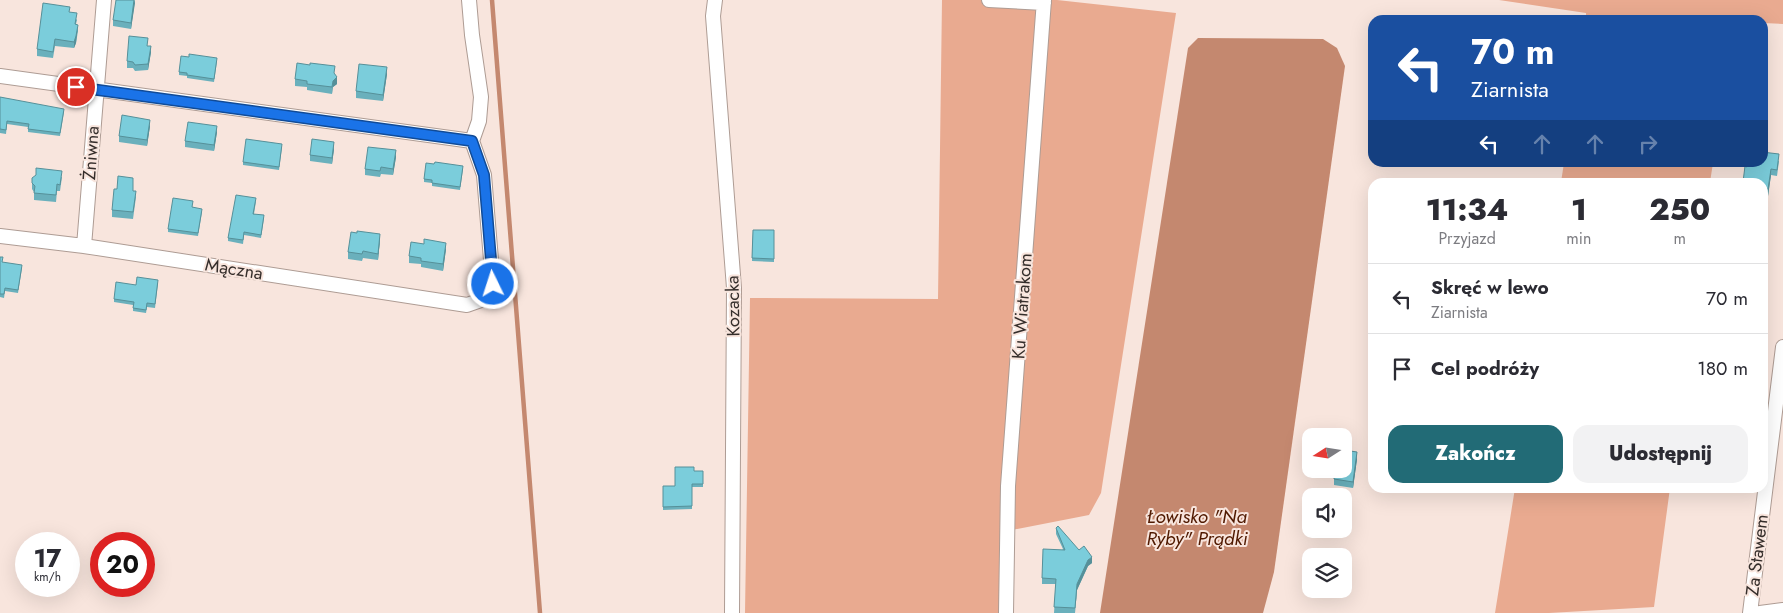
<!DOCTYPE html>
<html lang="pl">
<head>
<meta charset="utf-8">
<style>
	body { margin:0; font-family:Jost,sans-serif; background:#f2f2f3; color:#2b2b33; height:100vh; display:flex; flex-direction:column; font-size:19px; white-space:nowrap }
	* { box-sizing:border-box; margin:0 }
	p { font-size:16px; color:#7c7c81 }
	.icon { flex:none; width:28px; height:28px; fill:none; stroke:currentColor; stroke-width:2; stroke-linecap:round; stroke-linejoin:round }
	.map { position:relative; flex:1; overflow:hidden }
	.panel { position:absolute; left:1368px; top:178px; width:400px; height:315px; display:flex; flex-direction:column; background:#fff; border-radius:15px; box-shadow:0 5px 20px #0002 }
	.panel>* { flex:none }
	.banner { position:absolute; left:1368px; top:15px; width:400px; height:152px; border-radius:15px; box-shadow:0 5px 20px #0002; background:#1a4fa0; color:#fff; overflow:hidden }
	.needle { width:32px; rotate:258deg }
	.fabs { position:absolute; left:1302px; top:428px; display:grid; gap:10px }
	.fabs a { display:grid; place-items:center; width:50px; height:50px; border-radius:10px; background:#fff; box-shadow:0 5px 20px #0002; font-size:25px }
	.speed { position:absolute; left:15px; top:532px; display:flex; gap:10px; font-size:25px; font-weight:700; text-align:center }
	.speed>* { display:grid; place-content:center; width:65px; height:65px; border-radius:50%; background:#fff; box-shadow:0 5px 20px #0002; line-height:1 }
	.speed small { font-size:12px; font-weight:400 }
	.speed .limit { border:8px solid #d22; background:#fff; color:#111 }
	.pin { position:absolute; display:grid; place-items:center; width:42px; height:42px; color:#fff; margin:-21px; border:2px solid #fff; border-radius:50%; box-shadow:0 1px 5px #0007 }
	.me { position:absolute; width:55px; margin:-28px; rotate:356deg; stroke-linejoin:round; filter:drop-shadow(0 0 4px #0008) }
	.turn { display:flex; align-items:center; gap:18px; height:105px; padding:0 20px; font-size:22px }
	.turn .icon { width:65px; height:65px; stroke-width:2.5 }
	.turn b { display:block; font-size:35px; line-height:42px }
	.lanes { display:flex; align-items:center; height:48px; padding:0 20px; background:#0003; justify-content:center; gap:25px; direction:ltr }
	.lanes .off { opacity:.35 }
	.eta { display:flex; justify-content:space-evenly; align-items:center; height:85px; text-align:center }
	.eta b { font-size:30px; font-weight:800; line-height:35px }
	.primary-button { display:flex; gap:10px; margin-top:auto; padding:10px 20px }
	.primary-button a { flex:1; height:58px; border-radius:15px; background:#226b76; color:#fff; font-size:20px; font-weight:800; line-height:58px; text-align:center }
	.primary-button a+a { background:#f2f2f3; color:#2b2b33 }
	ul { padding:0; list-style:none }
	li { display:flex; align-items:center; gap:15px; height:70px; padding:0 20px; border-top:1px solid #e1e1e2 }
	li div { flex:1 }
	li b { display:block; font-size:19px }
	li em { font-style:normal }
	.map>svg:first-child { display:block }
	.forest { fill:#e9aa90 }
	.water { fill:#c4886f }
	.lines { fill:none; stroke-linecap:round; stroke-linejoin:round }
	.stream { stroke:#c4886f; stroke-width:4.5 }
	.minor-casing { stroke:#ae9c94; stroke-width:16 }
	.minor { stroke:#fff; stroke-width:14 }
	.wall { fill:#6ab0bc }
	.shaded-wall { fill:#569099 }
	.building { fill:#7bcddb; stroke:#569099 }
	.route-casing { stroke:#114b97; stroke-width:12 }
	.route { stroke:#1a73e8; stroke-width:9 }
	.labels { text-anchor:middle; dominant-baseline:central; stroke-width:4; stroke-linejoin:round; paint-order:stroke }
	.street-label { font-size:18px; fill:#352e2b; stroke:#f8e5dd }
	.water-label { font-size:19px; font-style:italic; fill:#501900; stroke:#f8e5dd }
</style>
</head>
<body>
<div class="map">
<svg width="1783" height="613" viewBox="0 0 1783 613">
	<rect width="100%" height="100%" fill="#f8e5dd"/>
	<path class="forest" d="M942 0H1057L1176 13 1101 493 1089 515 1002 532 1001 613H745L750 298 938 299Z
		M1499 0H1783V24L1763 23 1762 20H1586V13Z
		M1564 163V162L1713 163 1710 182H1561Z
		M1515 488H1670L1654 607 1549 613H1495Z"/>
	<path class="water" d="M1198 38 1323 39 1337 48 1345 66 1274 572 1263 613H1100L1188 48Z"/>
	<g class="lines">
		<path class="stream" d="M492 0 540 613"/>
		<defs>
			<path id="minor" d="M715 0 713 16 734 288 732 613
				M989 0 1044 3
				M0 76 472 141
				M0 236 84 246 467 305 484 299 493 284 484 175 472 141 479 121 481 97 472 35 469 0
				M84 246 104 0
				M1006 613 1008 486 1044 0
				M1750 613 1783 347
				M1760 613 1783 610"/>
		</defs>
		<use href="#minor" class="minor-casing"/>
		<use href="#minor" class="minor"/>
	</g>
	<path class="wall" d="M135 0 131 29 113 26V20Z
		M70 12 77 20 76 24 78 31 76 43 74 48 55 46 53 58 37 56V49Z
		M148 46 151 52 148 70 135 71 133 68H127V61Z
		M217 61 214 82 187 78V76L179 75V72Z
		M335 74 337 84 333 87 332 94 307 90V87L295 86V79Z
		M387 74 383 101 356 98V91Z
		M0 97 64 112 60 136 28 132V127L7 124 6 134 0 133Z
		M150 126 147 146 119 142V136Z
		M217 132 214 151 185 147V141Z
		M282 147 279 170 243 165V162Z
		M334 149 332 164 310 161V155Z
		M396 157 393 175 381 174 380 177 365 175V169Z
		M1779 161 1777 176 1771 175 1768 196 1762 195V182L1747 167Z
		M434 164 463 169 460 190 432 186V183L424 182V179Z
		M62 177 60 191H57L56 202 34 200V192L32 189V183Z
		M133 191 136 197 133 219 112 217V210Z
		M256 201 254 214 264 218 261 238 244 235 243 244 228 241V238Z
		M193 207 202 212 198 236 168 232V229Z
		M753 230H774V262L752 261Z
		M380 240 378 260 363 258 362 261 348 259V252Z
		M446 249 443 271 421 267V264L409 263V256Z
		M0 257 2 263 22 268 18 293 5 291 4 298 0 297Z
		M158 283 155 308 147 307 146 313 133 311V305L114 302V299L136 285Z
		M1357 459 1353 488 1334 485V479Z
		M694 471H703V487H692V509L663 510V486H675Z
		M1056 528 1092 563 1088 566 1077 590 1075 613H1054L1056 584H1042V578L1063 549 1056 534Z"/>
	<path class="shaded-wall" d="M134 0 135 3 131 29V23Z
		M78 25 76 43 74 48V42Z
		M151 46V52L148 70V64Z
		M387 67V74L383 101V95Z
		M337 77V84L333 87 332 94 333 81Z
		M150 120V126L147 146V140Z
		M217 126V132L214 151V145Z
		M334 142V149L332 164V158Z
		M396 150V157L393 175V169Z
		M1771 169V175L1768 196V189Z
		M380 234V240L378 260V254Z
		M446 243V249L443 271V264Z
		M1357 452V459L1353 488V482Z
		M1092 557V563L1088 566 1077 590 1075 613 1077 584 1088 560Z"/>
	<path class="building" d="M116 0H134L131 23 113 20Z
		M43 3 70 7 69 12 77 13 75 24 78 25 76 36 74 42 55 39 53 52 37 49Z
		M129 36 148 38 147 46H151L148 64 135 65 133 62 127 61Z
		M189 54 217 58 214 79 187 75V73L179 72 181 56 189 57Z
		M297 63 310 65V63L335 66 334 73 337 77 333 81 332 87 307 84V81L295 79Z
		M359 64 387 67 383 95 356 91Z
		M0 97 64 109 60 133 28 129 29 124 7 121 6 130 0 129Z
		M122 115 150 120 147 140 119 136Z
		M188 122 217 126 214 145 185 141Z
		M246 139 282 144 279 167 243 162Z
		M312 139 334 142 332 158 310 155Z
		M368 147 396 150 393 169 381 167 380 171 365 169Z
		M1762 152 1779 154 1777 170 1771 169 1768 189H1762V182H1743L1745 166 1747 167 1748 162H1762Z
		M435 162 463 166 460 187 432 183V180L424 179 426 163 434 164Z
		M36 168 62 171 60 185 57 184 56 195 34 193 35 186 32 183V178L36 175Z
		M118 176 133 178V191H136L133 212 112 210 114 189H117Z
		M236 195 256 198 253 214 264 215 261 235 244 232 243 240 228 238Z
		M173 198 193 201 192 207 202 209 198 233 168 229Z
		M753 230H774V259L752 258Z
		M357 231 380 234 378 254 363 251 362 254 348 252 351 232 357 233Z
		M424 239 446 243 443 264 421 261V258L409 256 411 242 424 244Z
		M0 257H3L2 262 22 265 18 290 5 288 4 294H0Z
		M137 277 158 280 155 304 147 303 146 310 133 308 134 302 114 299 116 282 136 285Z
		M1344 450 1357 452 1353 482 1334 479 1335 469H1344Z
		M675 467H694V471H703V484H692V506L663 507V486H675Z
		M1058 526 1079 550 1084 546 1092 557 1088 560 1077 584 1075 608 1054 607 1056 579 1042 578 1043 549 1065 550 1056 528Z"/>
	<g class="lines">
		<defs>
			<path id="route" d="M76 87 472 141 484 175 493 284"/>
		</defs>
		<use href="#route" class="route-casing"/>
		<use href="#route" class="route"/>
	</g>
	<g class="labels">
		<g class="street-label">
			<text transform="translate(91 153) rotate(-86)">Żniwna</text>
			<text transform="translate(234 269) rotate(9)">Mączna</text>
			<text transform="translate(733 306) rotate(-91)">Kozacka</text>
			<text transform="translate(1022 306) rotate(-86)">Ku Wiatrakom</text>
			<text transform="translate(1757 555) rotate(-83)">Za Stawem</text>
		</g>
		<g class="water-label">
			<text x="1197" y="516">Łowisko "Na<tspan x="1197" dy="22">Ryby" Prądki</tspan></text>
		</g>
	</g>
</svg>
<div class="fabs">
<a><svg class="needle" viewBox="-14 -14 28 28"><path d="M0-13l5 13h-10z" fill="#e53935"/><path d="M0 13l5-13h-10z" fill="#7c7c81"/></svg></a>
<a><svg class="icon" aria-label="sound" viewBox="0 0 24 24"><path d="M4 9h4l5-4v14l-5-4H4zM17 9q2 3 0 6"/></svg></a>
<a><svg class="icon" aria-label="layers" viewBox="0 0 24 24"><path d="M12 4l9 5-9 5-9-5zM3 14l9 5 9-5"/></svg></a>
</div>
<div class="speed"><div>17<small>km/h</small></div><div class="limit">20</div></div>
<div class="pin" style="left:76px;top:87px;background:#d93025"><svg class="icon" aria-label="arrive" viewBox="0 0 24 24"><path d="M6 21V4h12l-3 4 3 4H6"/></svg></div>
<svg class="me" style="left:493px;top:284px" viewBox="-20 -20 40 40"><circle r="17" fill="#1a73e8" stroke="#fff" stroke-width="3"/><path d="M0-11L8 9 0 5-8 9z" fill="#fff"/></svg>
<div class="banner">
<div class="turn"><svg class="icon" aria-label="left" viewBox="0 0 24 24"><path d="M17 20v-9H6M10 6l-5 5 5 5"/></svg><div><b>70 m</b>Ziarnista</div></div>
<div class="lanes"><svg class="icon" aria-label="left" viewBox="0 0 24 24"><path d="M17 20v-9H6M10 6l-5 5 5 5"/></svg><svg class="icon off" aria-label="ahead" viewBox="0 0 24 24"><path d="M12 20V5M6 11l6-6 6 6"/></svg><svg class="icon off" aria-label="ahead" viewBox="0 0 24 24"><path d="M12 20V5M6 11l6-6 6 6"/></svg><svg class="icon off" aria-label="right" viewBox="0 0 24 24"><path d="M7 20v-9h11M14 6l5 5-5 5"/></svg></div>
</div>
<section class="panel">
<div class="eta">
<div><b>11:34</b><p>Przyjazd</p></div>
<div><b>1</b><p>min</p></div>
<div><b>250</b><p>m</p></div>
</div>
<ul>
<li><svg class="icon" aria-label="left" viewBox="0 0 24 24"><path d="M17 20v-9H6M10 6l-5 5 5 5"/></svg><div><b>Skręć w lewo</b><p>Ziarnista</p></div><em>70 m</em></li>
<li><svg class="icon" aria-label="arrive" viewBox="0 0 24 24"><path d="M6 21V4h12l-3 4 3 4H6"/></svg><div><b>Cel podróży</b></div><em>180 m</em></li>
</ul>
<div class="primary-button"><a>Zakończ</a><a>Udostępnij</a></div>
</section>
</div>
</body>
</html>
